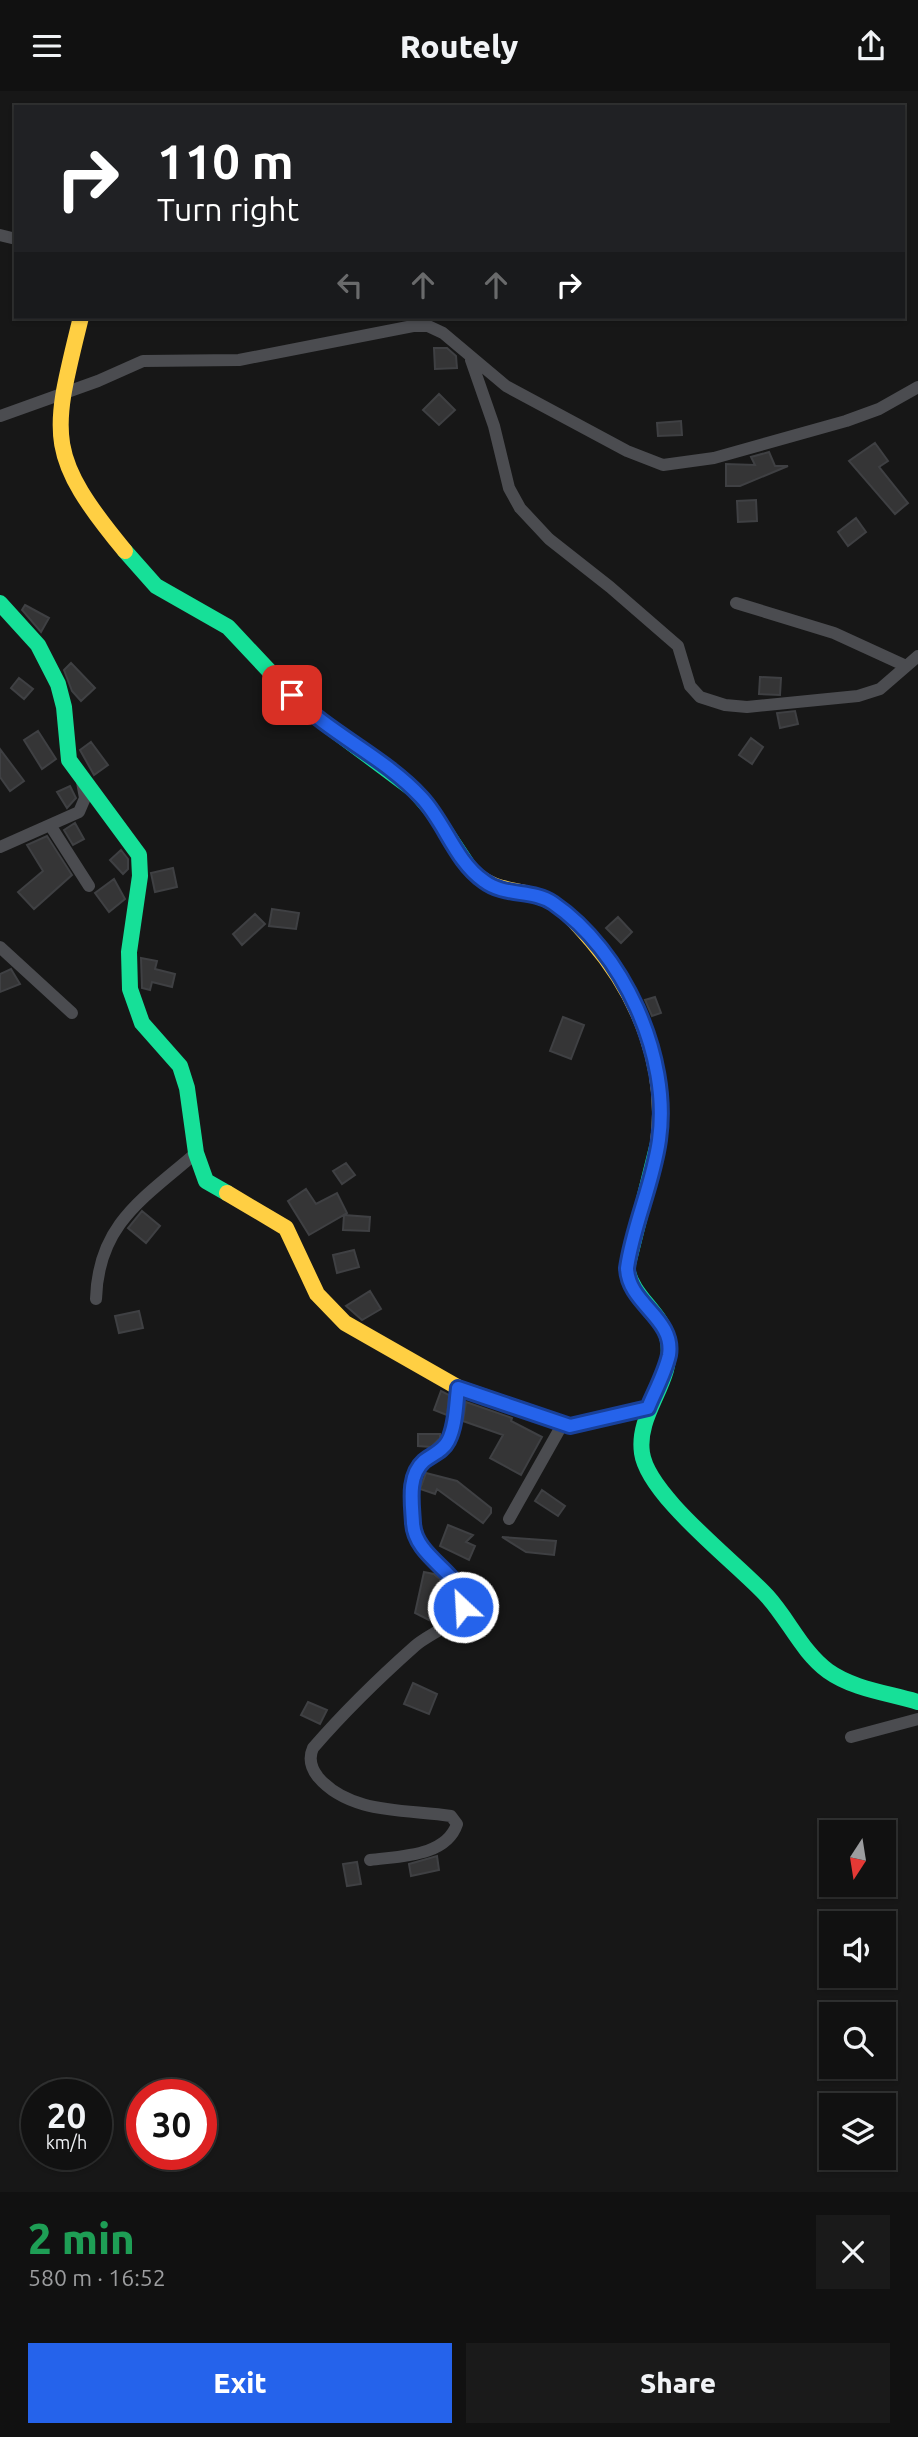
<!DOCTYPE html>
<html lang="en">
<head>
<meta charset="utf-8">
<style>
	body { margin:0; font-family:Ubuntu,sans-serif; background:#1a1a1a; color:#f1f3f6; height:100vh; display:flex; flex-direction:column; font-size:26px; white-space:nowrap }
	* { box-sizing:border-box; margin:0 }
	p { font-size:23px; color:#9c9d9f }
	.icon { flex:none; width:38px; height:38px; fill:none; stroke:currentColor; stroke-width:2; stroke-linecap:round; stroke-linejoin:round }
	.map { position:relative; height:2101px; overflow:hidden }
	.drawer { display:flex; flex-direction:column; background:#111; flex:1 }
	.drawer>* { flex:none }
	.guide { position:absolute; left:14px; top:14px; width:891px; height:214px; border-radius:0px; box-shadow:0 2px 5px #0004,0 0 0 2px #303131; background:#202124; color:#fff; overflow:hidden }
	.needle { width:46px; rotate:192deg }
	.buttons { position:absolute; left:819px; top:1729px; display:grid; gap:14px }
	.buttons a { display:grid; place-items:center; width:77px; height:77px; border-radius:0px; background:#111; box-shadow:0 2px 5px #0004,0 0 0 2px #303131; font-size:35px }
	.speed { position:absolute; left:21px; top:1988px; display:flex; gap:14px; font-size:35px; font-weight:700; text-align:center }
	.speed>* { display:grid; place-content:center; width:91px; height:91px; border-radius:50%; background:#111; box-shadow:0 2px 5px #0004,0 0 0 2px #303131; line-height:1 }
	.speed small { font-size:18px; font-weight:400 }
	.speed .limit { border:10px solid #d22; background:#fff; color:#111 }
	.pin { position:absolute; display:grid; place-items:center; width:60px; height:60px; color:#fff; margin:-30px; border-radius:14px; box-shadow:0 4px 10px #0006 }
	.me { position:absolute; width:77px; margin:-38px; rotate:335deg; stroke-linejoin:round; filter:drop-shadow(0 0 5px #0008) }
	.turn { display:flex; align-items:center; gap:24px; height:147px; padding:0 28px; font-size:32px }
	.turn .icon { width:91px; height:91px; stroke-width:2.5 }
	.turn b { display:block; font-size:49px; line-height:60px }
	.lanes { display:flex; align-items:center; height:66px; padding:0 28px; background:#0003; justify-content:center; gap:35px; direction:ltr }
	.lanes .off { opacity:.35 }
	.round { display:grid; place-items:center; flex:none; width:74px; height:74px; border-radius:0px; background:#1a1a1a }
	.headline { display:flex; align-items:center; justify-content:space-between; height:119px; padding:0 28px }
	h1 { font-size:42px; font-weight:800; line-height:52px; color:#1e9e55 }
	.cta { display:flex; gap:14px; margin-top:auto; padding:14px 28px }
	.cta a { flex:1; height:80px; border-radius:0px; background:#2563eb; color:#fff; font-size:28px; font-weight:800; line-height:80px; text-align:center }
	.cta a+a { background:#1a1a1a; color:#f1f3f6 }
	header { display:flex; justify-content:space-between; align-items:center; height:91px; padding:0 28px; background:#111; font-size:32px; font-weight:800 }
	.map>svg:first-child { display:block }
	.building { fill:#353536; stroke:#3f4043; stroke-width:2 }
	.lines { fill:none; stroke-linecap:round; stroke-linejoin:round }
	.street { stroke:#4b4c50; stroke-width:12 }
	.fast { stroke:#16e098; stroke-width:16 }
	.slow { stroke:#ffcf43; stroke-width:16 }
	.route-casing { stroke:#184099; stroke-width:18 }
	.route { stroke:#2563eb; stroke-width:12 }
</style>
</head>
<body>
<header><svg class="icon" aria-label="menu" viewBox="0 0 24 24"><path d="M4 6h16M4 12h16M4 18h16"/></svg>Routely<svg class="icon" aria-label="share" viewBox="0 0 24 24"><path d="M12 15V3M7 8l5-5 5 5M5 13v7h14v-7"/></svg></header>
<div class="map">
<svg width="918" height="2101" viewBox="0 0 918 2101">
	<rect width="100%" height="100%" fill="#171717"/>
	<path class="building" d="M434 257H447L456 265 457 277 435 278Z
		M439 303 455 319 439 334 423 319Z
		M681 330 682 344 658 345 657 332Z
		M875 352 888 370 879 376 908 412 895 423 849 370Z
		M769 361 775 375H788L740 395H726V373L755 374 751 366Z
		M756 409 757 430 738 431 737 410Z
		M856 427 866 441 848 455 838 441Z
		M25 514 49 527 41 541 22 519Z
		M71 572 95 597 81 610 72 600 64 579Z
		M760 586 781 587 780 604 759 603Z
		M19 587 33 598 24 608 11 597Z
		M795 620 798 633 780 637 777 622Z
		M38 640 56 668 42 678 24 649Z
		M751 647 763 656 752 673 739 664Z
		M91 651 108 674 94 684 80 659Z
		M0 658 24 690 10 700 0 686Z
		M70 695 76 707 67 717 57 701Z
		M75 732 84 748 73 754 64 739Z
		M47 745 72 784 34 818 18 801 43 780 27 754Z
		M121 759 128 768V778L123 783 110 769Z
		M173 777 177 796 155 801 151 782Z
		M114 788 125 808 109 821 95 802Z
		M272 818 299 822 296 838 269 835Z
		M255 823 265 833 242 854 233 843Z
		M618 826 632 841 621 852 606 837Z
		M141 867 157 870 155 878 175 883 172 896 152 891 150 899 142 897Z
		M11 878 20 893 0 901V883Z
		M655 906 661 922 652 925 645 909Z
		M563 926 584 934 571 968 550 960Z
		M346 1072 355 1084 342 1093 333 1080Z
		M306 1098 316 1113 337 1102 347 1122 309 1144 288 1110Z
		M142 1120 160 1135 146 1152 128 1137Z
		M344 1124 370 1126 369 1140 343 1139Z
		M354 1159 359 1176 337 1182 333 1164Z
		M370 1200 381 1218 362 1229 346 1215Z
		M139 1220 143 1237 119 1242 115 1225Z
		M441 1300 449 1304 447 1324 434 1319Z
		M466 1311 512 1327 511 1330 542 1346 521 1384 490 1367 503 1344 463 1330Z
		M418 1343H440V1347L431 1356 418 1355Z
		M426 1382 457 1390 491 1417V1422L483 1432 437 1398 435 1403 420 1398Z
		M542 1399 565 1415 558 1425 535 1410Z
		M448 1434 473 1444 466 1451 475 1455 469 1469 440 1455Z
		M502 1446 556 1450 554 1464 526 1461Z
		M424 1481 434 1483 442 1490 429 1529 415 1522Z
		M413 1592 437 1603 429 1623 404 1613Z
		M308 1611 327 1619 320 1633 301 1624Z
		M437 1765 439 1779 411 1785 409 1773Z
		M357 1771 361 1793 347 1795 343 1773Z"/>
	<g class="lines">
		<path class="street" d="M0 144 16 148
			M471 269 494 335 509 397 520 417 549 448 610 496 678 555 690 595 700 606 725 614 747 616 858 605 880 598 918 565
			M0 325 98 290 143 270 239 269 413 235H428L443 242 506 295 627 360 663 374 714 367 846 330 879 318 918 296
			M736 512 834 542 906 575
			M50 734 89 795
			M0 756 79 721 85 707 82 691
			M0 856 72 922
			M96 1208C98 1133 144 1107 196 1062
			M509 1428 562 1334
			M851 1646 918 1628
			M370 1769C399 1765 446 1766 457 1733L451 1725C408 1718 350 1724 318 1686 311 1677 308 1668 313 1657 345 1620 379 1587 415 1555 429 1543 453 1535 461 1519 474 1494 426 1471 417 1451 409 1436 409 1404 413 1388 417 1370 436 1367 446 1354 456 1339 456 1314 459 1297"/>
		<path class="fast" d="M125 460 156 495 228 536 304 617 414 699 432 720 471 779
			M0 512 38 554 58 593 64 616 69 669 139 764 140 785 129 861 130 898 142 932 180 975 187 997 196 1062 206 1090 227 1102
			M658 1052 627 1177C632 1207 663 1221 668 1250 675 1290 636 1322 642 1362 648 1405 737 1472 767 1505 789 1529 802 1561 828 1580 853 1598 888 1602 918 1611"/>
		<path class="slow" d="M81 226C52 344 44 362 125 460
			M471 779C497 805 520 795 549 810 566 819 580 836 592 850 640 906 668 978 658 1052
			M227 1102 286 1137 317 1203 345 1232 459 1297 570 1335 648 1317"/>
	</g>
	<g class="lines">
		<defs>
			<path id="route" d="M292 604C330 643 384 666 421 706 445 731 455 770 484 790 505 806 533 798 553 812 623 860 671 965 659 1049 653 1093 633 1134 627 1177 628 1213 675 1227 669 1264 665 1282 655 1300 648 1317L570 1335 458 1297C456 1313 456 1335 448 1350 443 1360 433 1363 424 1370 407 1385 412 1412 413 1432 415 1469 467 1483 463 1516"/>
		</defs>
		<use href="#route" class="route-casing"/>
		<use href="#route" class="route"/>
	</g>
</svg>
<div class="buttons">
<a><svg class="needle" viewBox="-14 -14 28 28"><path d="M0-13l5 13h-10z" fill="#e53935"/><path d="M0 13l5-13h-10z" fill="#9c9d9f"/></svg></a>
<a><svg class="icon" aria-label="sound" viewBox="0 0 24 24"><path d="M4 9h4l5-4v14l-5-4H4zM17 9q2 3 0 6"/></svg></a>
<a><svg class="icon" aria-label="search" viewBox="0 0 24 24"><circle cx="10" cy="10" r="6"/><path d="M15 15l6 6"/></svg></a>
<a><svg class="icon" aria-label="layers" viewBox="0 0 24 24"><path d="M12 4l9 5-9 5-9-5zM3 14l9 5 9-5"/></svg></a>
</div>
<div class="speed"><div>20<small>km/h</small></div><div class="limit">30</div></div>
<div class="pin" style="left:292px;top:604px;background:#d93025"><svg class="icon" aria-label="arrive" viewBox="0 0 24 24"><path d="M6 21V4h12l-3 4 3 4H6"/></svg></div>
<svg class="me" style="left:463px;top:1516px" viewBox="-20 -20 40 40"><circle r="17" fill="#2563eb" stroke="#fff" stroke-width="3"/><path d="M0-11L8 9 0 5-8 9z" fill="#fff"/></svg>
<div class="guide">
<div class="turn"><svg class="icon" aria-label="right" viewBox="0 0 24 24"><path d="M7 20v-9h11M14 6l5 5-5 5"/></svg><div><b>110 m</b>Turn right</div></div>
<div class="lanes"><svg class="icon off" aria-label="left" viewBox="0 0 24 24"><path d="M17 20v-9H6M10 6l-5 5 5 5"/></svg><svg class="icon off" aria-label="ahead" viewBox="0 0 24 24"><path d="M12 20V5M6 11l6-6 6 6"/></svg><svg class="icon off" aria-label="ahead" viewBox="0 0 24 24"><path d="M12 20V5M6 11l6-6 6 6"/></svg><svg class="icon" aria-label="right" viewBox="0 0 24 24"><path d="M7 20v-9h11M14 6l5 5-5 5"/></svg></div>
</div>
</div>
<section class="drawer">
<div class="headline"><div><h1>2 min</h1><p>580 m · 16:52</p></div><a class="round"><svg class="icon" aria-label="close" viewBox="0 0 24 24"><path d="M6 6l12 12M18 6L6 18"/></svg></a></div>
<div class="cta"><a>Exit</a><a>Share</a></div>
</section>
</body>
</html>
